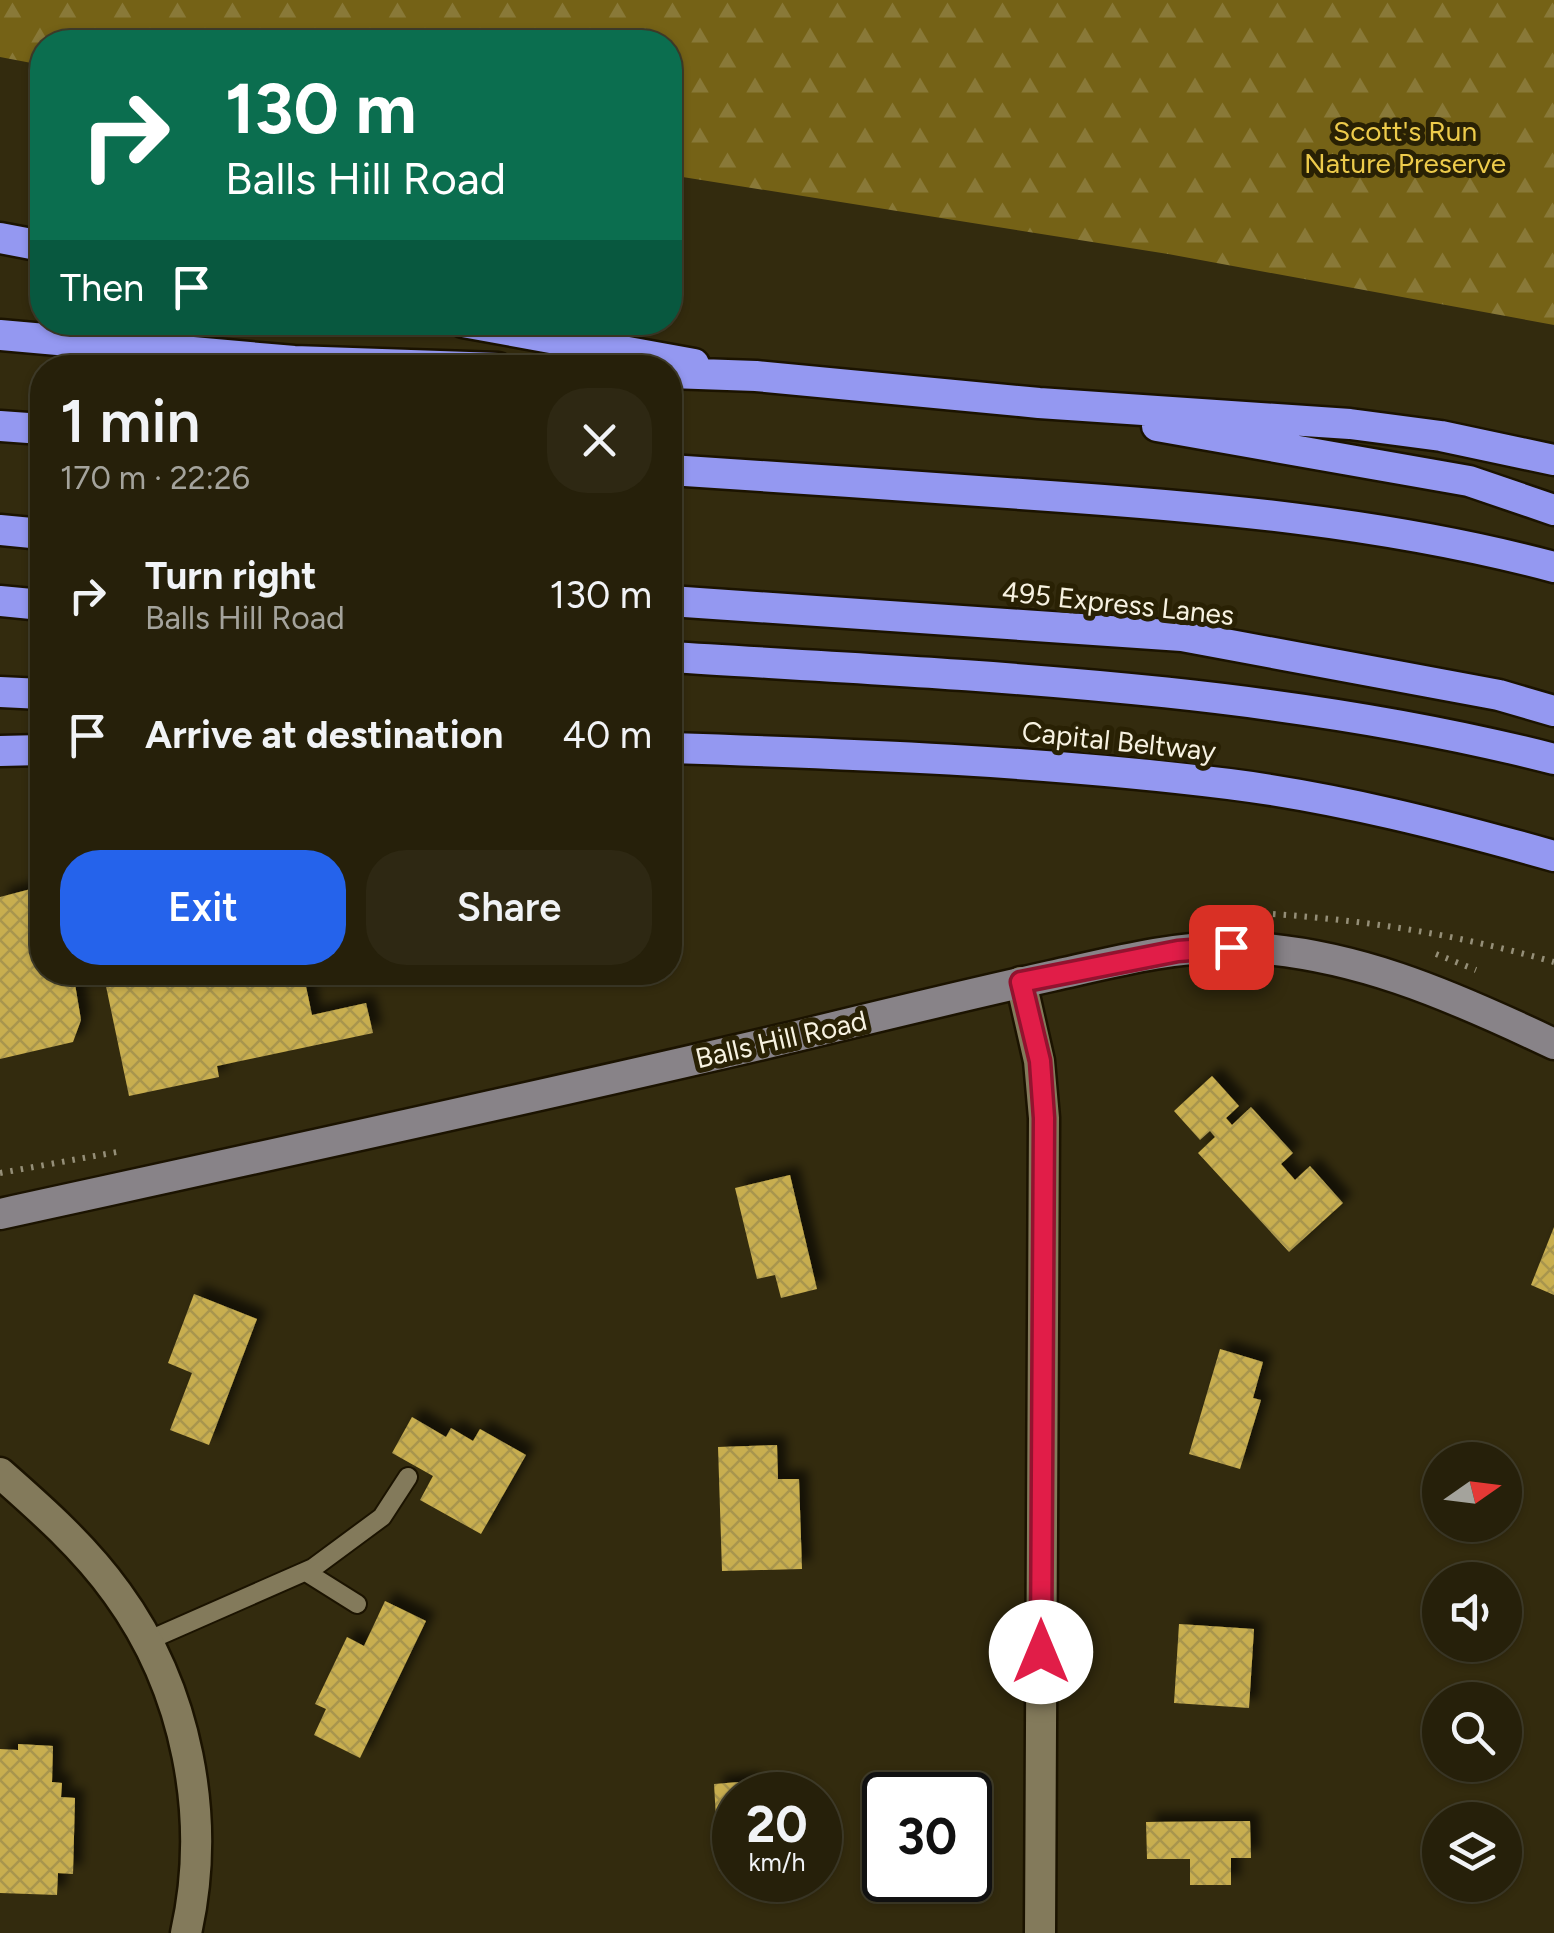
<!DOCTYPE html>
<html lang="en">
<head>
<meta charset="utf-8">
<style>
	body { margin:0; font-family:Figtree,sans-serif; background:#2e2813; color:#f1f3f6; height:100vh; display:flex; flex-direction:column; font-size:38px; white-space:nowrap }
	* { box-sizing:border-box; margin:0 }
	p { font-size:32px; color:#a4a39c }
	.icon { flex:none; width:55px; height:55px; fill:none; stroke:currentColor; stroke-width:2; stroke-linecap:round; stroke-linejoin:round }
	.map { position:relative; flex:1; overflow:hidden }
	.drawer { position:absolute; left:30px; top:355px; width:652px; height:630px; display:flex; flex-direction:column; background:#26200a; border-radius:40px; box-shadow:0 2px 8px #0004,0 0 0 2px #423e2b }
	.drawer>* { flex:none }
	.top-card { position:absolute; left:30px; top:30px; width:652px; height:305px; border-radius:40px; box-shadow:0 2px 8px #0004,0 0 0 2px #423e2b; background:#0b6e4f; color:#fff; overflow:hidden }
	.needle { width:65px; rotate:76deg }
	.controls { position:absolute; left:1422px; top:1442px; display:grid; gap:20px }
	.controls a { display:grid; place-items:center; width:100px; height:100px; border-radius:50%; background:#26200a; box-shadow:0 2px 8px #0004,0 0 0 2px #423e2b; font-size:50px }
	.speed { position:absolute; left:712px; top:1772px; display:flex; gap:20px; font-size:50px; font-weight:700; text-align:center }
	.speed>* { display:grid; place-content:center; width:130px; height:130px; border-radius:50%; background:#26200a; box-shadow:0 2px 8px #0004,0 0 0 2px #423e2b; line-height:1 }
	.speed small { font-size:25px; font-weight:400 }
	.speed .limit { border:5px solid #111; border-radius:15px; background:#fff; color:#111 }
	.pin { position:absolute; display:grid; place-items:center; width:85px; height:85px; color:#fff; margin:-42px; border-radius:20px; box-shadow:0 5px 15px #0006 }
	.me { position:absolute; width:110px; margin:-55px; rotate:0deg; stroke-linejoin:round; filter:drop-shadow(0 0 8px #0008) }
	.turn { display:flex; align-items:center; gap:35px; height:210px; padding:0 30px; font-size:45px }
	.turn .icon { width:130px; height:130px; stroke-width:2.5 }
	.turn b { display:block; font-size:70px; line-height:85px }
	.then { display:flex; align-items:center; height:95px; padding:0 30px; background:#0003; gap:20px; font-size:38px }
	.round { display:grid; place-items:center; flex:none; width:105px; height:105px; border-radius:40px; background:#2e2813 }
	.summary { display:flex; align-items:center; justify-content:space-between; height:170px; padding:0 30px }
	h1 { font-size:60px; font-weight:600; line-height:75px }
	.button { display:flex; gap:20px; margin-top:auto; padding:20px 30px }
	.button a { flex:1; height:115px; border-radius:40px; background:#2563eb; color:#fff; font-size:40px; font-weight:600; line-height:115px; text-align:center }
	.button a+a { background:#2e2813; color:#f1f3f6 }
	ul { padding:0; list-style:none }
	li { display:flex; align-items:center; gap:30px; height:140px; padding:0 30px }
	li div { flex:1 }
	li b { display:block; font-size:38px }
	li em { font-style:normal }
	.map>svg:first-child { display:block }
	.forest { fill:url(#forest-firs) }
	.building { fill:url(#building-cross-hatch); filter:url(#shadow) }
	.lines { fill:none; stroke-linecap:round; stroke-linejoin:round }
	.lane-casing { stroke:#1b1300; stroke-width:22 }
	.street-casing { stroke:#1b1300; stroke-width:35 }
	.secondary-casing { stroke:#1b1300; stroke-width:35 }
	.highway-casing { stroke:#1b1300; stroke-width:35 }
	.path { stroke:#958f78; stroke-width:6; stroke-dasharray:2.5 8; stroke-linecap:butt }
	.lane { stroke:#837a5b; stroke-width:18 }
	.street { stroke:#837a5b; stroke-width:30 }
	.secondary { stroke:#888388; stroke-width:30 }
	.highway { stroke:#9498f1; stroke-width:30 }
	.route-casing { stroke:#92132f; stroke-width:25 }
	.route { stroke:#e11d48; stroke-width:18 }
	.labels { text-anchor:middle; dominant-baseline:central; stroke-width:10; stroke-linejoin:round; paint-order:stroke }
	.park-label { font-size:28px; fill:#edcb4b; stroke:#292104 }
	.street-label { font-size:28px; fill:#f7f2e1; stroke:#292104 }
</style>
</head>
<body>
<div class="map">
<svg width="1554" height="1933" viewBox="0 0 1554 1933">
	<defs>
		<pattern id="forest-firs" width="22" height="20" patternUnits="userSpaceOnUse" patternTransform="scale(2.5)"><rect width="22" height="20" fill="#756216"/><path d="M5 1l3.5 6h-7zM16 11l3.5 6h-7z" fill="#897938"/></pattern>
		<pattern id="building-cross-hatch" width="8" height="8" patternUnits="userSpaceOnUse" patternTransform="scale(2.5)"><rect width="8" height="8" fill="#c8ae50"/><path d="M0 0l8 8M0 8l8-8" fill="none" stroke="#a8954d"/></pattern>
		<filter id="shadow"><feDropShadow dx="9" dy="-9" stdDeviation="5" flood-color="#0009"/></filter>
	</defs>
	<rect width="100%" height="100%" fill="#332b0e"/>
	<path class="forest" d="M0 0H1554V325L1168 254 670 175V42H42V65L0 57Z"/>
	<path class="building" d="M31 889 42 898V972H73L81 1020 73 1042 0 1059V897Z
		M103 972H303L312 1015 366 1003 373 1033 217 1066 219 1077 129 1096Z
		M1212 1076 1239 1106 1226 1118 1232 1125 1251 1107 1293 1153 1281 1164 1295 1180 1310 1166 1343 1203 1289 1252 1198 1153 1215 1137 1210 1131 1200 1140 1174 1111Z
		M790 1175 817 1289 781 1298 775 1275 757 1279 735 1188Z
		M1554 1227V1295L1531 1285Z
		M194 1294 257 1319 209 1445 170 1430 192 1373 168 1363Z
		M1220 1349 1263 1362 1253 1398 1261 1400 1240 1469 1189 1454Z
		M412 1417 446 1437 451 1428 473 1441 480 1429 526 1455 481 1534 420 1500 433 1476 392 1453Z
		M777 1445 778 1479H799L802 1569 722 1571 718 1447Z
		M385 1601 426 1621 360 1758 314 1735 326 1709 315 1704 347 1637 364 1646Z
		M1179 1624 1254 1629 1249 1708 1174 1703Z
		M18 1744 53 1746 52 1782 62 1783 61 1797 75 1798 73 1874 58 1873 57 1895 0 1893V1749L18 1750Z
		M752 1781V1790L798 1787 799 1795H735V1870L719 1871 714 1784Z
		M1250 1821 1251 1858H1231V1885H1190V1859H1147L1146 1822Z"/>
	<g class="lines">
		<defs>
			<path id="lane" d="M306 1572 357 1604
				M147 1641 313 1568 382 1517 408 1477"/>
			<path id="street" d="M1021 982 1039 1061 1044 1118 1040 1933
				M0 1473C42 1510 84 1547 117 1593 187 1689 212 1817 186 1933"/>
			<path id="secondary" d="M0 1214C265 1156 529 1099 793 1037 879 1016 965 995 1051 976 1110 963 1173 946 1233 947 1349 950 1451 995 1554 1044"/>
			<path id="highway" d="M0 238 42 246
				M463 322 694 364
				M0 335 294 361 498 368
				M670 373 756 376 1039 403 1350 424 1441 436 1554 460
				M0 426 42 429
				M1157 426 1469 481 1554 510
				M670 470C792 478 913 486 1035 495 1209 507 1385 522 1554 567
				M0 530 42 534
				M0 601 42 605
				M670 601 1182 636 1499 695 1554 711
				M670 657C961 675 1271 686 1554 759
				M0 692 42 694
				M670 748C857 754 1043 761 1229 784 1339 798 1448 826 1554 856
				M0 751 42 750"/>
		</defs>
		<use href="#lane" class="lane-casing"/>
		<use href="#street" class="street-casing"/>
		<use href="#secondary" class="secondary-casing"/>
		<use href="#highway" class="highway-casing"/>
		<path class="path" d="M1273 914C1373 921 1458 935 1554 962
			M1436 954 1476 970
			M0 1173 117 1152"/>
		<use href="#lane" class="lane"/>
		<use href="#street" class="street"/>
		<use href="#secondary" class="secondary"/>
		<use href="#highway" class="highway"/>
	</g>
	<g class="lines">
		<defs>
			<path id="route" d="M1041 1652 1044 1118 1040 1061 1021 982 1178 951 1231 947"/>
		</defs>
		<use href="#route" class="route-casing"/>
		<use href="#route" class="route"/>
	</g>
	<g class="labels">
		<g class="park-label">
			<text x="1405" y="131">Scott's Run<tspan x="1405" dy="32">Nature Preserve</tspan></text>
		</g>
		<g class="street-label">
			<text transform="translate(1118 603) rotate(6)">495 Express Lanes</text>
			<text transform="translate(1119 741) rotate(6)">Capital Beltway</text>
			<text transform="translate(781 1039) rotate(-13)">Balls Hill Road</text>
		</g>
	</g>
</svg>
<div class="controls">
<a><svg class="needle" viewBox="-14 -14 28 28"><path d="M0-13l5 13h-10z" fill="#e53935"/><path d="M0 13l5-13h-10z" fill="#a4a39c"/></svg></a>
<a><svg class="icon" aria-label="sound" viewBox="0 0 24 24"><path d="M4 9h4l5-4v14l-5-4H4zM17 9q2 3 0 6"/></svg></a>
<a><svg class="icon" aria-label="search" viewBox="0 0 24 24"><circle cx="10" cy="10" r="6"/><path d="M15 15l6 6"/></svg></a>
<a><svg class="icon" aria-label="layers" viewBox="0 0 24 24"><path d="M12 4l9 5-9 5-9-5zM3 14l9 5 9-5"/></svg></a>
</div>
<div class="speed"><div>20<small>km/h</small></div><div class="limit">30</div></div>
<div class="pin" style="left:1231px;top:947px;background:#d93025"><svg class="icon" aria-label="arrive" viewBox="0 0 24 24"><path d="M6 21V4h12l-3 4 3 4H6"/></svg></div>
<svg class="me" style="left:1041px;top:1652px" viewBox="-20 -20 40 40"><circle r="19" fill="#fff"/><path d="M0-13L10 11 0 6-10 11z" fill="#e11d48"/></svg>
<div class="top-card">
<div class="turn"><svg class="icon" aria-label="right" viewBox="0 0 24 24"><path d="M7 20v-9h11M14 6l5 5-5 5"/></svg><div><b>130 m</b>Balls Hill Road</div></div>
<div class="then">Then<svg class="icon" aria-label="arrive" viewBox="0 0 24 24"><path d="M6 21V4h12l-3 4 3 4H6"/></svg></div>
</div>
<section class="drawer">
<div class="summary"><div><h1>1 min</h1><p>170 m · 22:26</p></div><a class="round"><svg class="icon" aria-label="close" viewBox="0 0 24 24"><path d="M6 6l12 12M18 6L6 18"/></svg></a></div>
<ul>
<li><svg class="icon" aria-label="right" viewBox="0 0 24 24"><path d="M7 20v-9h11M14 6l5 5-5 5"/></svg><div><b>Turn right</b><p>Balls Hill Road</p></div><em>130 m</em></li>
<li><svg class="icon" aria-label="arrive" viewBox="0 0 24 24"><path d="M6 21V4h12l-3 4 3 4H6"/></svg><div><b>Arrive at destination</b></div><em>40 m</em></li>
</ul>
<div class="button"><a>Exit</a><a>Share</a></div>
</section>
</div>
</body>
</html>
